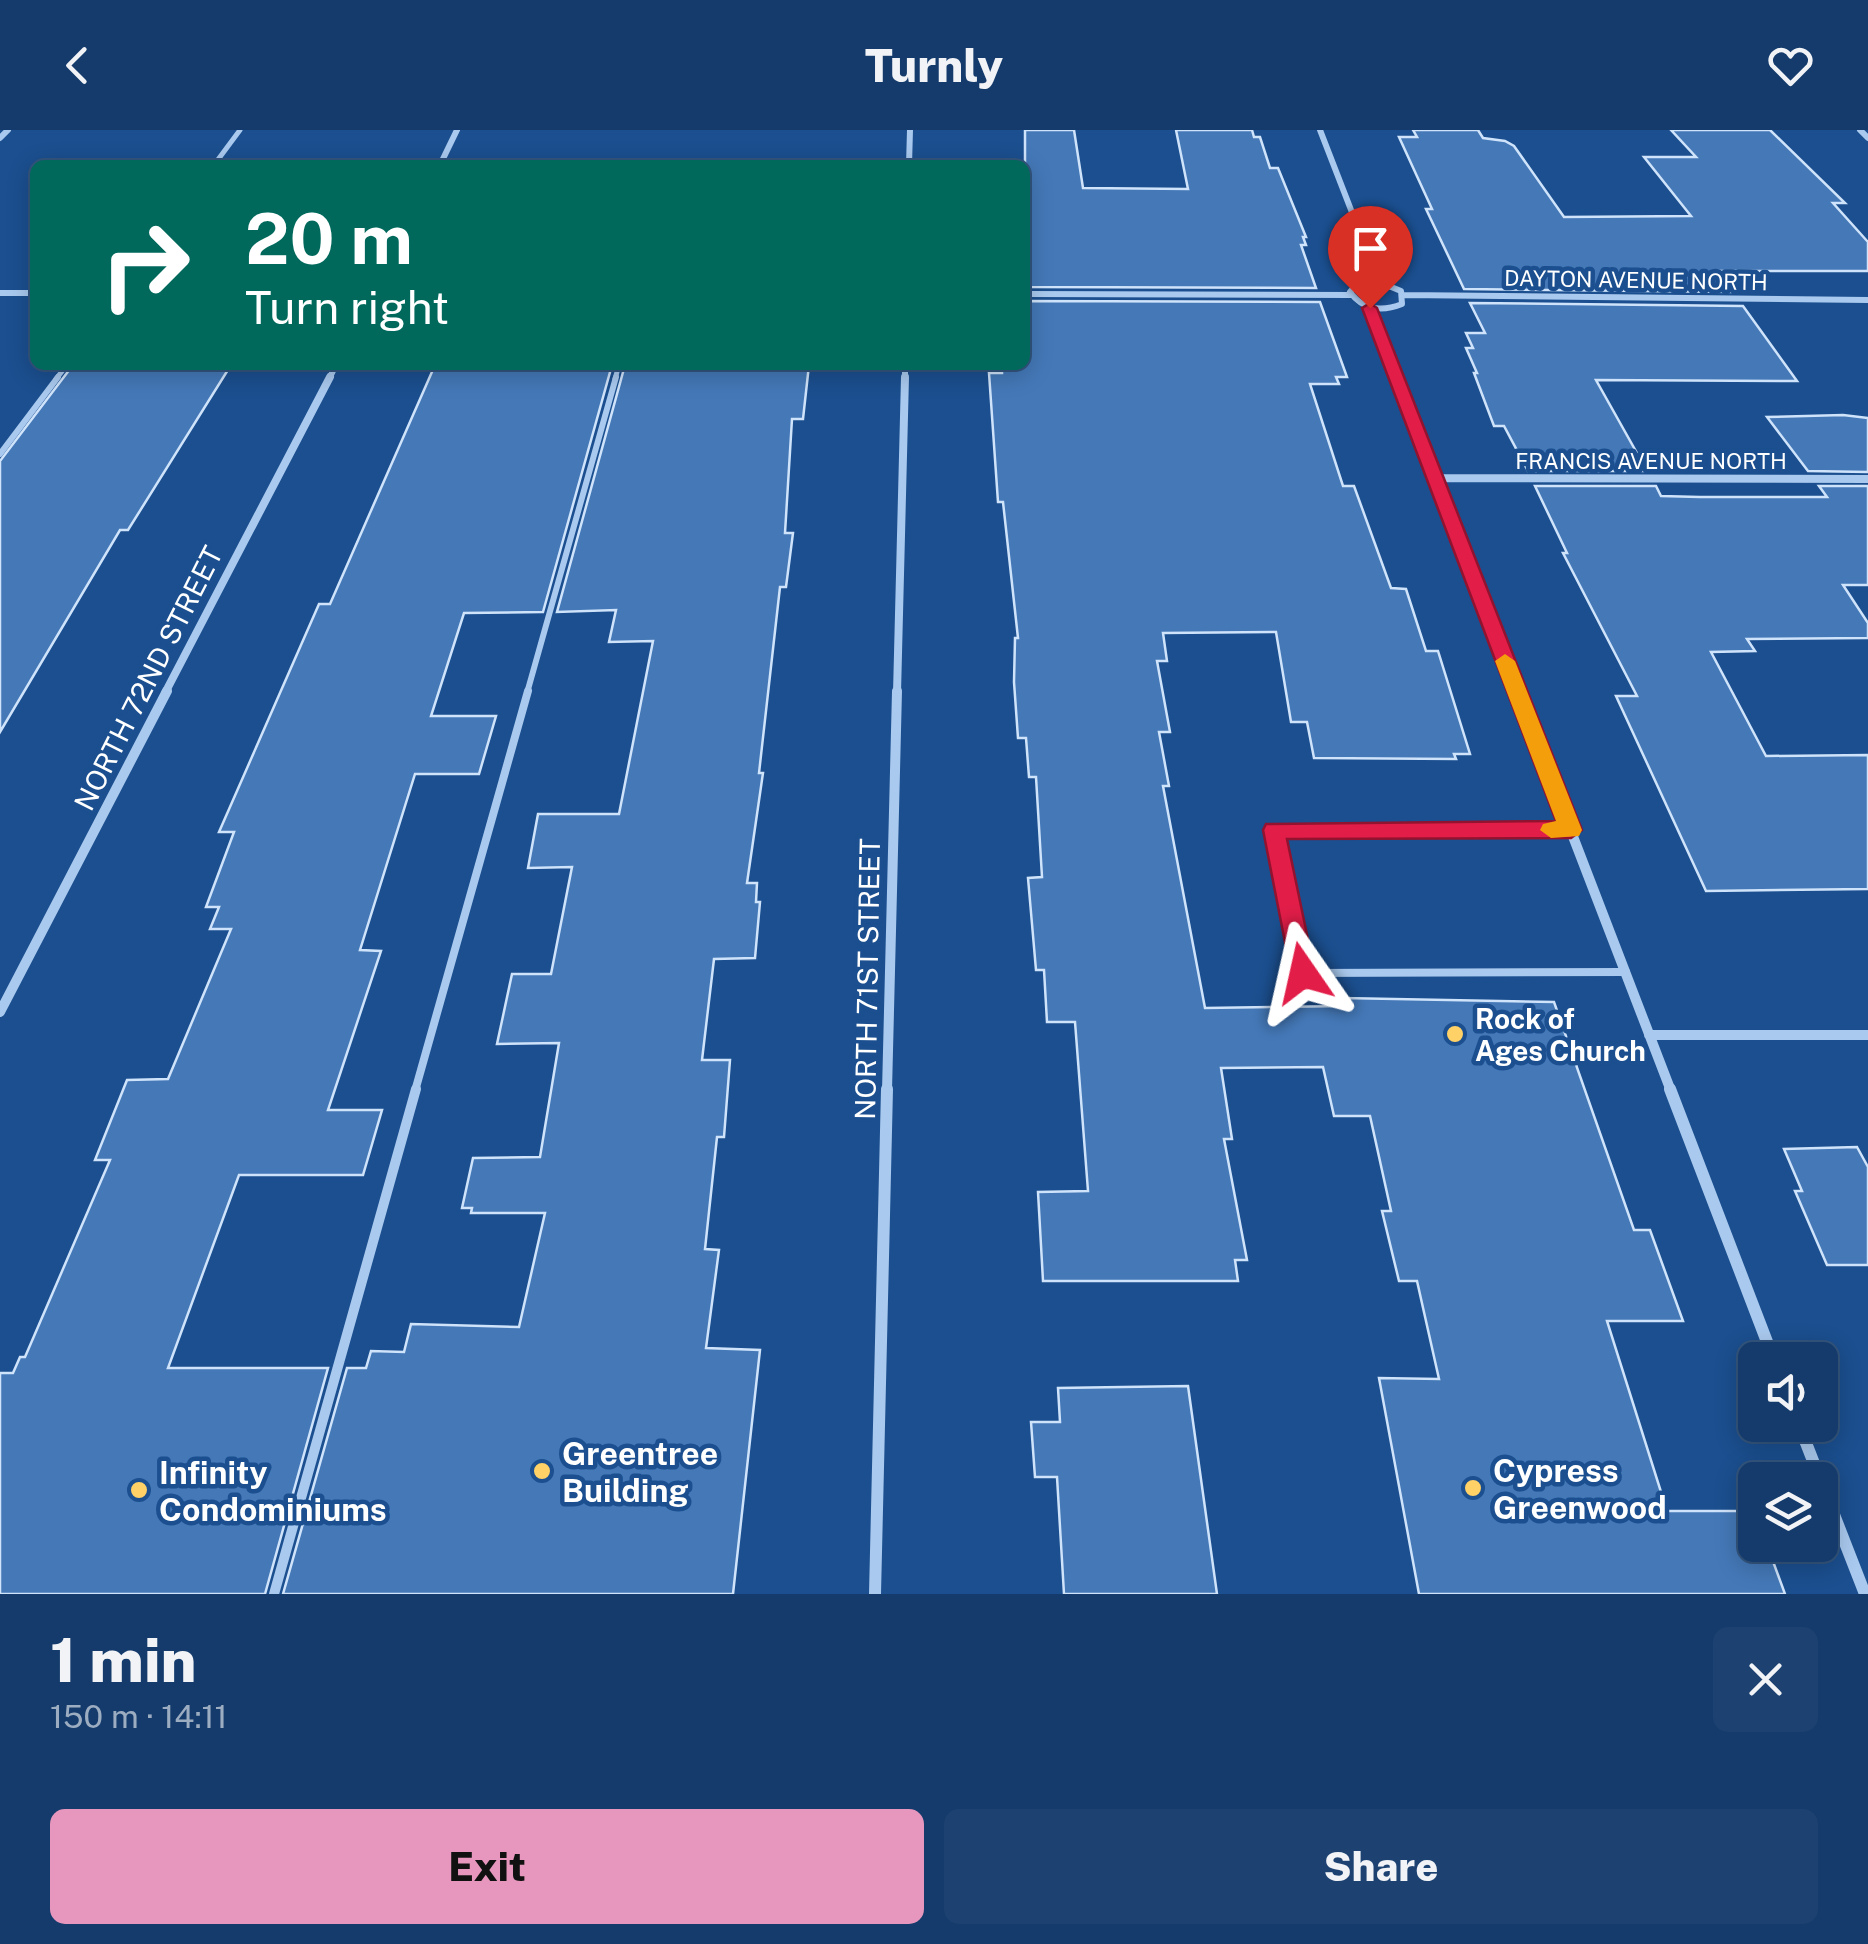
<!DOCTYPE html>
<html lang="en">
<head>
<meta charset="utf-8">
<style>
	body { margin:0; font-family:"Public Sans",sans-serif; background:#1d4271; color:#f1f3f6; height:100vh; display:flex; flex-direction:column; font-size:38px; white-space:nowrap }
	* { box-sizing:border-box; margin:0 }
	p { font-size:32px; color:#9dadc1 }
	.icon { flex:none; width:55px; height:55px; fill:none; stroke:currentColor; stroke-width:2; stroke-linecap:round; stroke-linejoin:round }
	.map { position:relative; height:1464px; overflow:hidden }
	.drawer { display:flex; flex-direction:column; background:#143b6b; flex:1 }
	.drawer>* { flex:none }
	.top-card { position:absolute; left:30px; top:30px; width:1000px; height:210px; border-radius:15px; box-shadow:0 5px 25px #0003,0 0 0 2px #33557e; background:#00695c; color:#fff; overflow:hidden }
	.controls { position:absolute; left:1738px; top:1212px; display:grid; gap:20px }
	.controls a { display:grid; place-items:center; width:100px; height:100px; border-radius:15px; background:#143b6b; box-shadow:0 5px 25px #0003,0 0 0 2px #33557e; font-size:50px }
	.pin { position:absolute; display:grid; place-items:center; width:85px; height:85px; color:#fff; margin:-102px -42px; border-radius:50% 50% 50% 0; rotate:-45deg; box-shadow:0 0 10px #0007 }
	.pin .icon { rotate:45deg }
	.me { position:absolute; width:110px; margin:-55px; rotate:349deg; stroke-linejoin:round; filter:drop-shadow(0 0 8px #0008) }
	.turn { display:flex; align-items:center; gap:35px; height:210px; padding:0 50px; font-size:45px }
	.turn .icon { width:130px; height:130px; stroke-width:2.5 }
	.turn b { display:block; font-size:70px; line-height:85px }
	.round { display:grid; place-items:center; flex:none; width:105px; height:105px; border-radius:15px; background:#1d4271 }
	.headline { display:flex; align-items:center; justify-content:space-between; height:170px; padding:0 50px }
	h1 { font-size:60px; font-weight:800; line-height:75px }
	.primary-button { display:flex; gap:20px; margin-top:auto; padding:20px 50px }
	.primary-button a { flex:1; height:115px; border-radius:15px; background:#e797bd; color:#111; font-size:40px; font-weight:800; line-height:115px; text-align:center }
	.primary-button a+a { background:#1d4271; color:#f1f3f6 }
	header { display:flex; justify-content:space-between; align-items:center; height:130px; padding:0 50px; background:#143b6b; font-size:45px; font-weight:800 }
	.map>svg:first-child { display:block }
	.building { fill:#4478b7; stroke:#cfe3fa; stroke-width:2.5 }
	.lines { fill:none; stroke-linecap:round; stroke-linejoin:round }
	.service-far3 { stroke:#a9c9ee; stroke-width:5 }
	.service-far2 { stroke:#a9c9ee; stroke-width:6 }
	.service-far1 { stroke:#a9c9ee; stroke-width:8 }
	.service { stroke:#a9c9ee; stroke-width:10 }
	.minor-far3 { stroke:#a9c9ee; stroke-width:6 }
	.minor-far2 { stroke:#a9c9ee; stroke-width:8 }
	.minor-far1 { stroke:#a9c9ee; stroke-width:10 }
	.minor { stroke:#a9c9ee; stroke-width:12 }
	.route { fill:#e11d48; stroke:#92132f; stroke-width:2.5 }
	.slow { fill:#f59e0b }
	.poi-dot { fill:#ffd166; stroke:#1b4f8f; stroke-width:4 }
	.labels { text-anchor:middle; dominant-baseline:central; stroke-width:9; stroke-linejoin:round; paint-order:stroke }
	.far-street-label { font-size:22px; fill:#fff; stroke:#1b4f8f }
	.street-label { font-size:28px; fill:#fff; stroke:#1b4f8f }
	.poi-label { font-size:28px; font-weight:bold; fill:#fff; stroke:#1b4f8f; text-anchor:start }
	.near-poi-label { font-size:32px; font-weight:bold; fill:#fff; stroke:#1b4f8f; text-anchor:start }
</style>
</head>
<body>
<header><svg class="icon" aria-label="back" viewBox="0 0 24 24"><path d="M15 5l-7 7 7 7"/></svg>Turnly<svg class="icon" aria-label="heart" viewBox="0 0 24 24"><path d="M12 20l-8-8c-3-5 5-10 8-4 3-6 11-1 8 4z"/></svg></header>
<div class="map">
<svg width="1868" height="1464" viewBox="0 0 1868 1464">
	<rect width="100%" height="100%" fill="#1b4f8f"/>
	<path class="building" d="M1025 0H1074L1083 58 1188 59 1176 0H1252L1254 7H1260L1270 38H1278L1306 107H1303L1306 115H1301L1316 158 1025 157Z
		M1413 0H1478L1483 8 1505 11 1514 16 1564 87 1691 86 1644 27H1696L1671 0H1770L1845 73H1833L1868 112V141H1719L1734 162 1464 159 1426 79H1432L1399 7H1417Z
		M1025 171 1320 172 1347 247H1336L1339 254H1310L1343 356H1354L1391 458 1406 459 1426 521H1438L1470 624H1454L1456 629 1314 628 1307 592H1291L1276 502 1163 503 1167 531H1157L1170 602H1159L1169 656H1163L1205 878 1345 876 1343 868 1554 872 1634 1100H1650L1683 1191H1607L1667 1381H1755V1415H1767L1785 1464H1419L1379 1248 1439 1249 1417 1151H1399L1382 1081H1391L1370 986H1334L1323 937 1221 938 1232 1009H1224L1247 1130H1235L1238 1151H1043L1038 1062 1088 1061 1075 892H1047L1044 840H1036L1028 748 1042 747 1036 647H1029L1026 608H1018L1014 552 1015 508H1018L1003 372H998L989 243H1002V235H1025Z
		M1470 173 1743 176 1797 251 1596 250 1647 341H1528L1504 296H1494L1474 243H1477L1466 218H1473L1466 203H1485Z
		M73 235H231L128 400H120L0 602V331Z
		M435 235H612L543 482 464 483 431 586H496L479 644H415L360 820 381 821 328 980H382L363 1045H239L168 1238H328L265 1464H0V1243H13L20 1227H25L110 1030H95L127 950 168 949 231 799H210L219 777H206L234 702H219L319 474H330Z
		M625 235H809L803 289H792L785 403H793L786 457H780L759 643H763L747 753H757L756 772H760L755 828 714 829 702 930H730L724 1007H717L705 1119 719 1120 706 1218 760 1220 733 1464H283L347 1238H366L371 1221 404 1222 411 1194 519 1197 545 1083H471L472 1078H462L473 1028 540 1027 559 913 497 914 512 844H551L572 737 528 738 538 684H619L653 511 609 512 616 480 557 482Z
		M1843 285 1868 288V342L1808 341 1767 287Z
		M1535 356H1656L1661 366 1700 367H1827L1819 356H1868V455H1843L1868 493V508L1747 509 1755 521 1711 522 1766 626 1868 625V759L1706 761 1616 566H1637L1563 423H1567Z
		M1857 1017 1868 1037V1135H1827L1795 1061H1802L1784 1019Z
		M1188 1256 1217 1464H1064L1057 1347H1035L1031 1292H1060L1058 1258Z"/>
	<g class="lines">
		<path class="service-far3" d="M214 35 240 0
			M56 249 67 235
			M615 249 619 235"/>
		<path class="service-far2" d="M0 324 58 247
			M527 563 616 247"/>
		<path class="service-far1" d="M1571 700H1274L1303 843 1626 842
			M415 961 528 561"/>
		<path class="service" d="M274 1464 416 959"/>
		<path class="minor-far3" d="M1320 0 1379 152
			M1860 0 1868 8
			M0 8 8 0
			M440 35 457 0
			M909 35 910 0
			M1379 152 1401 161 1402 174C1382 182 1363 180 1350 162L1356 155Z
			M0 163H35
			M1025 164 1351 165
			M1404 165 1868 170
			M1370 178 1397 249
			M329 249 336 235
			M905 249V235"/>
		<path class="minor-far2" d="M1396 247 1518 563
			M1434 348 1868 349
			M165 563 330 247
			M897 563 905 247"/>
		<path class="minor-far1" d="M1517 561 1671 961
			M0 882 167 561
			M1649 905H1868
			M887 961 897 561"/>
		<path class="minor" d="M1670 959 1774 1230
			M1799 1295 1865 1464
			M875 1464 887 959"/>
	</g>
	<path class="route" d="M1370 173 1377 178 1582 700 1571 708 1287 709 1315 843 1311 850H1294L1291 843 1263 700 1266 694 1556 691 1362 178Z"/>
	<path class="slow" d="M1505 524 1515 531 1582 700 1579 706 1551 708 1540 700 1543 694 1556 691 1495 531Z"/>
	<g class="poi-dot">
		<circle cx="1455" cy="904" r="10"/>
		<circle cx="542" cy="1341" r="10"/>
		<circle cx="1473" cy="1358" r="10"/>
		<circle cx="139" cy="1360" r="10"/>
	</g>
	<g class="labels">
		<g class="far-street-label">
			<text transform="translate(1636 150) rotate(1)">DAYTON AVENUE NORTH</text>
			<text x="1651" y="331">FRANCIS AVENUE NORTH</text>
		</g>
		<g class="street-label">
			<text transform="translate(148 548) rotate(-63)">NORTH 72ND STREET</text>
			<text transform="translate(867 849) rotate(-89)">NORTH 71ST STREET</text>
		</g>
		<g class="poi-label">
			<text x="1475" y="888">Rock of<tspan x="1475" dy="32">Ages Church</tspan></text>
		</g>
		<g class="near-poi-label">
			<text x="562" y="1323">Greentree<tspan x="562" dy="37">Building</tspan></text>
			<text x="1493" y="1340">Cypress<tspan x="1493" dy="37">Greenwood</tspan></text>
			<text x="159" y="1342">Infinity<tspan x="159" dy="37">Condominiums</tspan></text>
		</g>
	</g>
</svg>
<div class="controls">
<a><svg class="icon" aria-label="sound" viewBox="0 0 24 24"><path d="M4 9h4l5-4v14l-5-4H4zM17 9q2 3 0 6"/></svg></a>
<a><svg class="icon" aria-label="layers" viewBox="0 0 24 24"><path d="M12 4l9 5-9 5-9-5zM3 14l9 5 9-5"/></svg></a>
</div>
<div class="pin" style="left:1370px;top:178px;background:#d93025"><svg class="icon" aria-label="arrive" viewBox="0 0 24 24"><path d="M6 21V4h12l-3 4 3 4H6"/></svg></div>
<svg class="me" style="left:1303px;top:843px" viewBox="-20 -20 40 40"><path d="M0-17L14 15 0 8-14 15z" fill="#e11d48" stroke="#fff" stroke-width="4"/></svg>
<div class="top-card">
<div class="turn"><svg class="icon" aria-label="right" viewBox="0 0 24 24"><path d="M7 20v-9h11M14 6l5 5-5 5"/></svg><div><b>20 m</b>Turn right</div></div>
</div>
</div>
<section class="drawer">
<div class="headline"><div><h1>1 min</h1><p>150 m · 14:11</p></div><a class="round"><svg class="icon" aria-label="close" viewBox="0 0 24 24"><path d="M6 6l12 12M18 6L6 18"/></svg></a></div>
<div class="primary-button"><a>Exit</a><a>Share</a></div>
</section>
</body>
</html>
